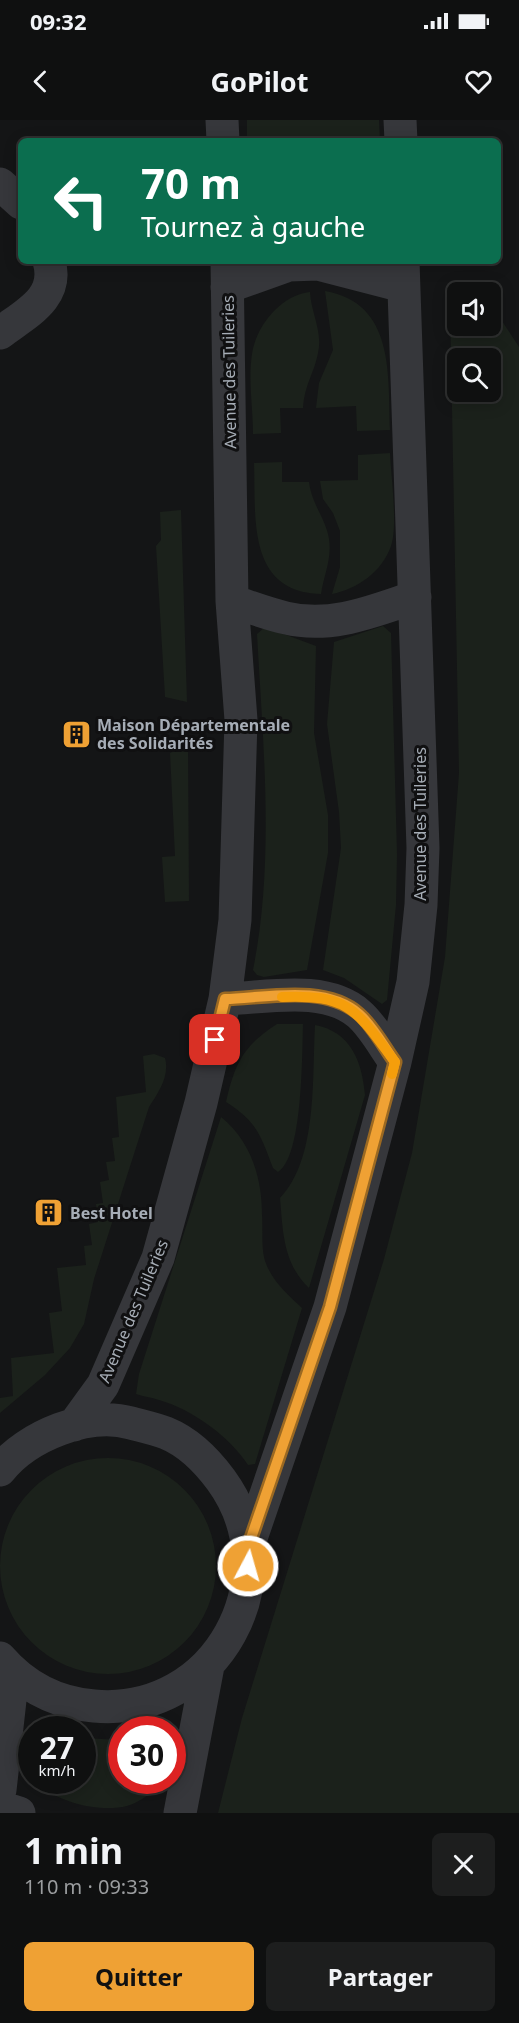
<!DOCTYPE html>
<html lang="fr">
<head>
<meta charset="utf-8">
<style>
	body { margin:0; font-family:"Noto Sans",sans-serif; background:#1d1e1e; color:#f1f3f6; height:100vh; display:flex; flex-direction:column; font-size:22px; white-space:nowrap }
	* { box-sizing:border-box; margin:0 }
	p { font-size:20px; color:#9b9d9f }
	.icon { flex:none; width:33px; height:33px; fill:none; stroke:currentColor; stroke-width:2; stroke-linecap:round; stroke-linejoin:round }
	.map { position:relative; height:1693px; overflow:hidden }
	.panel { display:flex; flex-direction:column; background:#0f1010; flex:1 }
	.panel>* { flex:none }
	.banner { position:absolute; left:18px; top:18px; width:483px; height:126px; border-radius:9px; box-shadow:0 3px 15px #0003,0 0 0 2px #2f3030; background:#0b6e4f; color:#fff; overflow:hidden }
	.tools { position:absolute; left:447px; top:162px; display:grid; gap:12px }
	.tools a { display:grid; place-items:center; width:54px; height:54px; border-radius:9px; background:#0f1010; box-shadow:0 3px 15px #0003,0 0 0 2px #2f3030; font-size:30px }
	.speed { position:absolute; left:18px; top:1596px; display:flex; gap:12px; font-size:30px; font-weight:700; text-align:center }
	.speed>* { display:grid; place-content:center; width:78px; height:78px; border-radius:50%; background:#0f1010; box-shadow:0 3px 15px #0003,0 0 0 2px #2f3030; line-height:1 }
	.speed small { font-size:15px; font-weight:400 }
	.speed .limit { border:9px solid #d22; background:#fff; color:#111 }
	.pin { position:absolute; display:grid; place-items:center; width:51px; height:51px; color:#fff; margin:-26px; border-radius:12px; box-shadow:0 3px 9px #0006 }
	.me { position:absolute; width:66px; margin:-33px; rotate:6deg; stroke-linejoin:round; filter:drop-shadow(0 0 4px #0008) }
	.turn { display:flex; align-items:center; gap:21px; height:126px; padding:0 24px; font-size:27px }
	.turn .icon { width:78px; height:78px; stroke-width:2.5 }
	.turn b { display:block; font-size:42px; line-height:51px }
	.round { display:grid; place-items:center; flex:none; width:63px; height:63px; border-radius:9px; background:#1d1e1e }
	.head { display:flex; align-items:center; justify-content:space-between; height:102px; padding:0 24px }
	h1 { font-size:36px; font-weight:700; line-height:45px }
	.action { display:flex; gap:12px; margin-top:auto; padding:12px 24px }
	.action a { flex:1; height:69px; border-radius:9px; background:#efa134; color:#111; font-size:24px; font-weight:700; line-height:69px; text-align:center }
	.action a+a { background:#1d1e1e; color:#f1f3f6 }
	.status { display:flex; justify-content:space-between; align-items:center; height:42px; padding:0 30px; background:#0f1010; direction:ltr }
	.status svg { height:16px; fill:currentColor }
	header { display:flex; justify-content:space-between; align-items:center; height:78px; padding:0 24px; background:#0f1010; font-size:27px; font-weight:700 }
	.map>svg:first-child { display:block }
	.green { fill:#1b211b; fill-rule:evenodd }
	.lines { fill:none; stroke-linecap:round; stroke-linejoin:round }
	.minor { stroke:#36373b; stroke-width:33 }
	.route-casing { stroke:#9b6922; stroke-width:15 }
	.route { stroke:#efa134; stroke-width:10 }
	.slow { stroke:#f59e0b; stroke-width:10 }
	.labels { text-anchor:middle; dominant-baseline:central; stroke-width:6; stroke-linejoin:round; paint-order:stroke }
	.street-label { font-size:16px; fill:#a6adb6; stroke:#101011 }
	.poi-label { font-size:16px; font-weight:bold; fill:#a6adb6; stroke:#101011; text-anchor:start }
</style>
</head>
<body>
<div class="status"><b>09:32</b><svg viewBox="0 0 49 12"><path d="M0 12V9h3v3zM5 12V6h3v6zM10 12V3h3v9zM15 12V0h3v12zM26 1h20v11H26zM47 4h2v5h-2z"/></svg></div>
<header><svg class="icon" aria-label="back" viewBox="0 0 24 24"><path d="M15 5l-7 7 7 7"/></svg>GoPilot<svg class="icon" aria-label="heart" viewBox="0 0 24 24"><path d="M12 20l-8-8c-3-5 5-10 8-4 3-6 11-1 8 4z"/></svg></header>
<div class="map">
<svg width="519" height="1693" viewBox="0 0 519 1693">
	<rect width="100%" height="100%" fill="#141516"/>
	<path class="green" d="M247 0H379L380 21H247Z
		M325 171C395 183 388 255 390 310L357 311 356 286 316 288 319 263 333 230Z
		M310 172C311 193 323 212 318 233 314 254 305 263 303 288H280L281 313 253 314C253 289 248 259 252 234 256 206 281 175 310 172Z
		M491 184 519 227V1693H218L242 1598 384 1139 412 1033 445 837 459 653 450 185H457L458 206H490ZM458 238H490V272H458Z
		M390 333C391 356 398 406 391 426 382 452 357 469 332 474L340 447V411L333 393 323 379 320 361 358 360V335Z
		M282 342V362H309C312 385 326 399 329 419 332 439 324 454 321 474 246 472 256 396 254 343Z
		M181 390 187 582 165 577 156 426 161 420 160 392Z
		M383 506 391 513 397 734 396 785 387 880 382 884 344 858 323 850 341 728 339 692 327 604 334 522Z
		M265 507 316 526 314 613 328 695V733L307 850 264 857 257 855 253 850C275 740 263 625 257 514Z
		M188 625 189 781 165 782 162 737 175 736 170 633Z
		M277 904H303C302 934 303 1037 278 1052L273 1048C260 1014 257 1002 226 982 235 943 243 926 277 904Z
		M315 905C351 912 362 941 365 975L309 1168C283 1143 283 1112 280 1078 318 1039 312 957 315 905Z
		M154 934 165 938C170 956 158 973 149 987L94 1159 84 1204 70 1228 45 1255 0 1293V1278L13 1276 11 1238 54 1233 49 1193 62 1191 57 1148 86 1145 84 1126 92 1125 89 1104 98 1102 96 1084 103 1083 100 1062 109 1060 106 1042 115 1041 112 1018 119 1017 116 977 146 972 143 936Z
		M221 997C251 1021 262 1058 262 1095 263 1109 261 1128 265 1141 272 1161 287 1174 302 1188L255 1344 248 1345C230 1317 192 1289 159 1280 151 1277 144 1277 136 1274L139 1254Z
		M0 1446a108 108 0 1 1 216 0a108 108 0 1 1-216 0Z
		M83 1618 121 1620 122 1660 161 1662C151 1673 141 1682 127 1686 98 1693 56 1682 35 1661L82 1660Z"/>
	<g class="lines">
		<path class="minor" d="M222 0 223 21
			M400 0 401 21
			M0 64 21 83
			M227 167 289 145 318 144 403 166
			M0 213C25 194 60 178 49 141
			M232 481C250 487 268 494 286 498 331 509 373 491 415 477
			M225 879C265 878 325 864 359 894 373 906 384 927 395 942
			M74 1305 103 1265 158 1138 201 983 225 879 235 800 241 600 232 481 227 141
			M0 1350C27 1316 88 1291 131 1303 142 1306 155 1309 166 1313 188 1322 207 1341 221 1360 292 1457 217 1597 94 1586 57 1583 25 1567 0 1538
			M249 1424 330 1187 395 942 413 862 421 785 423 728 403 141
			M0 1670 13 1553
			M0 1687 19 1693
			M180 1693 208 1546"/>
	</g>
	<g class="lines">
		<defs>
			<path id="route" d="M215 920 225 879C265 878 325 864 359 894 373 906 384 927 395 942L330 1187 249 1424 248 1446"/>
		</defs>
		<use href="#route" class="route-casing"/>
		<use href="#route" class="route"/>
		<path class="slow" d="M282 877C350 874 357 891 395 942L392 954"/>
	</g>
	<defs>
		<symbol id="building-square" viewBox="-11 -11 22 22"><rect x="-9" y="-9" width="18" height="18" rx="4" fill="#efa134" stroke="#101011"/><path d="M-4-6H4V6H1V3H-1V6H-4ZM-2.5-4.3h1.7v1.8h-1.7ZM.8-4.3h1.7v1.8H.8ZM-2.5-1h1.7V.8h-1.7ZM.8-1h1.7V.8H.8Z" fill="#111"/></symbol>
	</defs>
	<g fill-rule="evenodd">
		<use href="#building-square" x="60" y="598" width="33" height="33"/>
		<use href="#building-square" x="32" y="1076" width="33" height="33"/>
	</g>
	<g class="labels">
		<g class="street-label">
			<text transform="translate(229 252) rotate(-91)">Avenue des Tuileries</text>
			<text transform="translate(420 704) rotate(-90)">Avenue des Tuileries</text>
			<text transform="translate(133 1191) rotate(-67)">Avenue des Tuileries</text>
		</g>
		<g class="poi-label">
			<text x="97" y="605">Maison Départementale<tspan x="97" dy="18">des Solidarités</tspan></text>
			<text x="70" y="1093">Best Hotel</text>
		</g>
	</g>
</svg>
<div class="tools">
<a><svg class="icon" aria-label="sound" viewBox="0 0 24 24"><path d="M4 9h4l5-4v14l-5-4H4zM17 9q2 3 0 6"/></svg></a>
<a><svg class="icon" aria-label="search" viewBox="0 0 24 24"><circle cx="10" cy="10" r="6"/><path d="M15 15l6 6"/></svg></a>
</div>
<div class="speed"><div>27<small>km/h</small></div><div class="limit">30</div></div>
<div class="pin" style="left:215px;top:920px;background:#d93025"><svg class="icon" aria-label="arrive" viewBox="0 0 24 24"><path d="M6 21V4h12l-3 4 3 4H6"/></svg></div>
<svg class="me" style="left:248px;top:1446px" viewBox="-20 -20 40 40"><circle r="17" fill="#efa134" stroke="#fff" stroke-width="3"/><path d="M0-11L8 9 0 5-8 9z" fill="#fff"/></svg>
<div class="banner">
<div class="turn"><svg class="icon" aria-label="left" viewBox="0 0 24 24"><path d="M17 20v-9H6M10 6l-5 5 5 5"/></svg><div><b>70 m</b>Tournez à gauche</div></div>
</div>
</div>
<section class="panel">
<div class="head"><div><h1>1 min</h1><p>110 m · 09:33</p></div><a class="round"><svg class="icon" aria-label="close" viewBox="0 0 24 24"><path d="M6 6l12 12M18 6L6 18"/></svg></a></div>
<div class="action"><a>Quitter</a><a>Partager</a></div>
</section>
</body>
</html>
